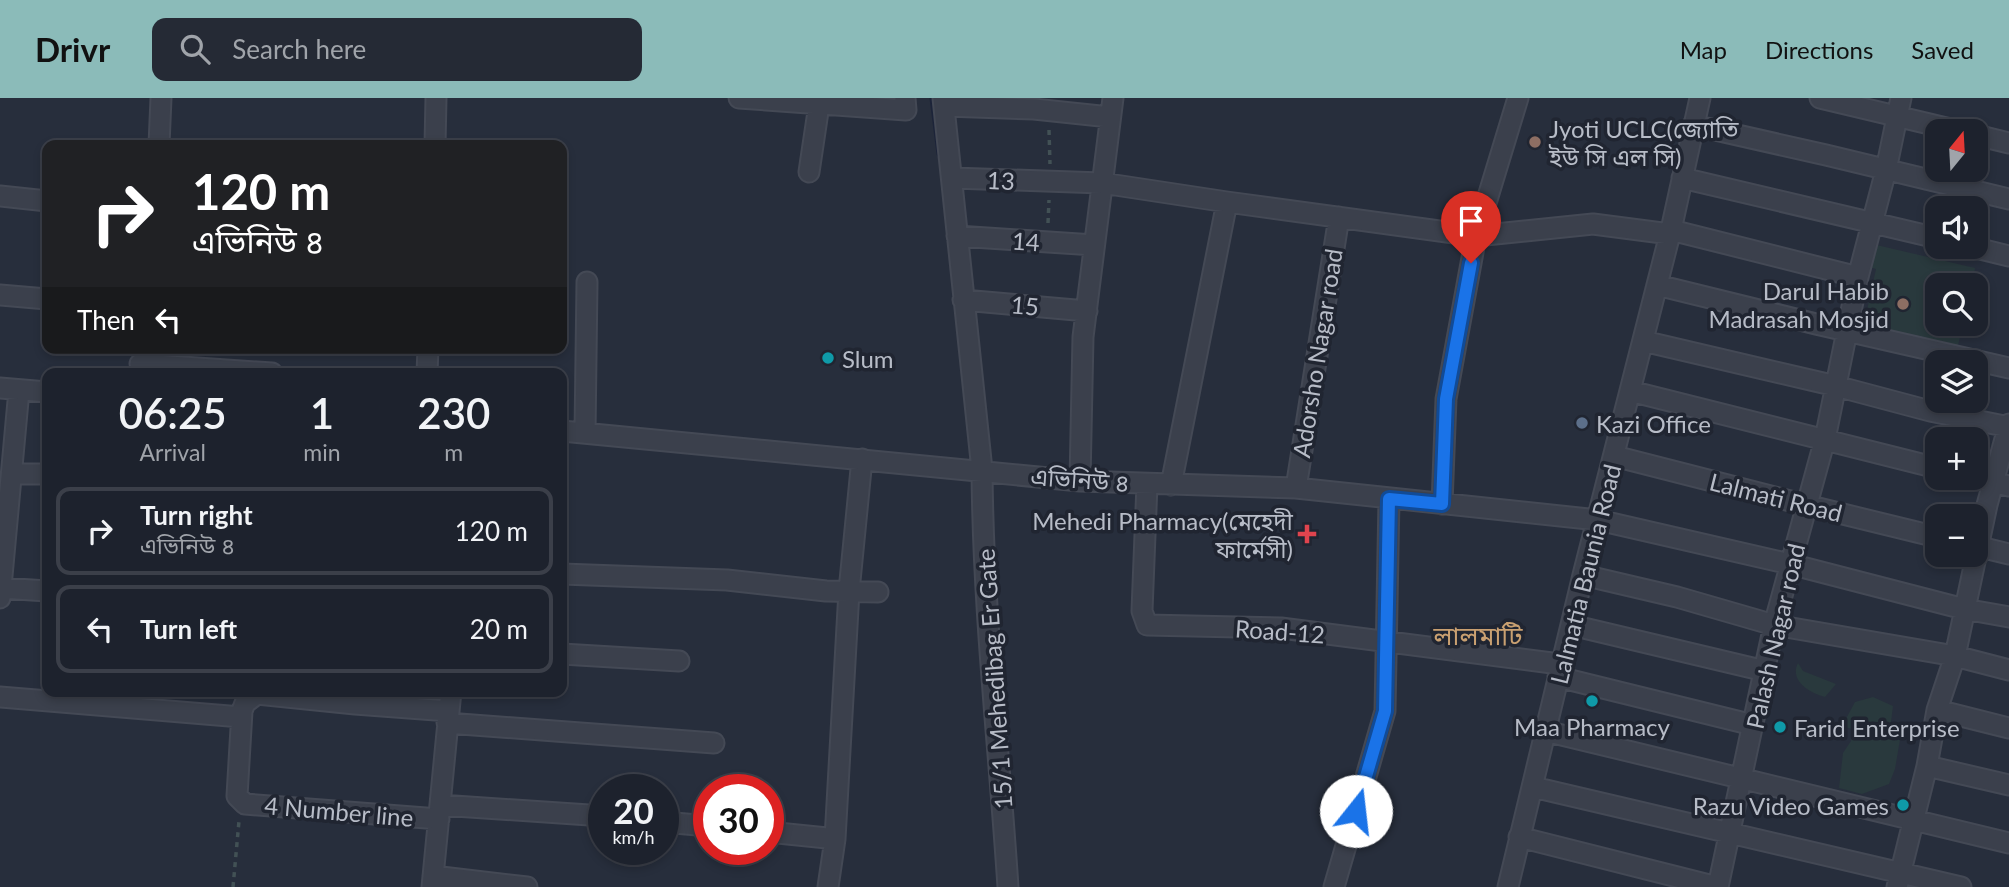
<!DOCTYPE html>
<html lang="en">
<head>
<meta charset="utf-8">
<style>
	body { margin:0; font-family:Lato,"Noto Sans Bengali",sans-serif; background:#252a35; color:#f1f3f6; height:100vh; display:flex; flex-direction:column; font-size:26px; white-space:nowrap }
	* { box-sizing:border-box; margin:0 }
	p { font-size:23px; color:#a0a4aa }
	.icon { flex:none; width:38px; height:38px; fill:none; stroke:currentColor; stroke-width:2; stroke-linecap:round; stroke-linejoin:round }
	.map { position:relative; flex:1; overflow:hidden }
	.details { position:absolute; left:42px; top:270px; width:525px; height:329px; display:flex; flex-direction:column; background:#1d222d; border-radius:14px; box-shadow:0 4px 10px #0003,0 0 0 2px #3b3f49 }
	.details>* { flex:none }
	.banner { position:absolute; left:42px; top:42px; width:525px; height:214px; border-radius:14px; box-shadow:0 4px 10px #0003,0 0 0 2px #3b3f49; background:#202124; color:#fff; overflow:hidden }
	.needle { width:46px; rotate:18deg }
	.buttons { position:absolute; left:1925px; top:21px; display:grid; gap:14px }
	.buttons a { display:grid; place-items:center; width:63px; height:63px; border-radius:14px; background:#1d222d; box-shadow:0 4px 10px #0003,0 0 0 2px #3b3f49; font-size:35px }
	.speed { position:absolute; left:588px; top:676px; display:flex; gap:14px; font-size:35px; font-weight:700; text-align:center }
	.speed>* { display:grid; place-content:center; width:91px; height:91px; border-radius:50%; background:#1d222d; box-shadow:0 4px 10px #0003,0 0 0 2px #3b3f49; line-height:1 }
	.speed small { font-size:18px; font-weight:400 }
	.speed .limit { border:10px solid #d22; background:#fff; color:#111 }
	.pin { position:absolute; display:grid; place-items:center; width:60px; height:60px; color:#fff; margin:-72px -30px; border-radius:50% 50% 50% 0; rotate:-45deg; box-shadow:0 0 7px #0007 }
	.pin .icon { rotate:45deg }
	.me { position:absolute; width:77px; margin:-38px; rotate:16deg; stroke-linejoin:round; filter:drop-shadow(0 0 5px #0008) }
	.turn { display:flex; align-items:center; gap:24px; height:147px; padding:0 35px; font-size:32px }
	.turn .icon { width:91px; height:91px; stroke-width:2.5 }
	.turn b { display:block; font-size:49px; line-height:60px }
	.then { display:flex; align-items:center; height:66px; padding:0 35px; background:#0003; gap:14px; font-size:26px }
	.eta { display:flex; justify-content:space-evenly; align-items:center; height:119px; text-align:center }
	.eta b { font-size:42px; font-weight:600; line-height:49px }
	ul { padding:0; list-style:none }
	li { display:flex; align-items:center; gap:21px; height:88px; margin:0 14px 10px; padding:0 21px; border:4px solid #3b3f49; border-radius:14px }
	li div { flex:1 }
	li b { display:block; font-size:26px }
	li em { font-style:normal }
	header { display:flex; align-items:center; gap:42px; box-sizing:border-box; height:98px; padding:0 35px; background:#8bbbb9; color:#111 }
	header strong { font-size:33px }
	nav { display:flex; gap:38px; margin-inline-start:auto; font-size:24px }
	.search { width:490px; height:63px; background:#252a35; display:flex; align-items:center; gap:18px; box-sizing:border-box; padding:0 24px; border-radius:14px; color:#a0a4aa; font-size:26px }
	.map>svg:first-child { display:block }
	.green { fill:#29393d }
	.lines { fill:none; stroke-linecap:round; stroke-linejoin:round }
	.stream { stroke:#1c2439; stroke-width:5 }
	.minor-casing { stroke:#444955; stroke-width:23 }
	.path { stroke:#425155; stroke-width:3.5; stroke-dasharray:5 5; stroke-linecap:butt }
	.minor { stroke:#3b404c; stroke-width:19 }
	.route-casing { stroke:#114b97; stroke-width:18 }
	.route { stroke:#1a73e8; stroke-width:12 }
	.education-dot { fill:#8d6e63; stroke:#202531; stroke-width:2.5 }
	.culture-dot { fill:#0f9aa8; stroke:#202531; stroke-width:2.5 }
	.service-dot { fill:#5c6f8a; stroke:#202531; stroke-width:2.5 }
	.health-dot { fill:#e0444e; stroke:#202531; stroke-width:2.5 }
	.labels { text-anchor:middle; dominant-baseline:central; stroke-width:7; stroke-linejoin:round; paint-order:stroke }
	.poi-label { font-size:24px; fill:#b7bcc7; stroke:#202531; text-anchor:start }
	.street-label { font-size:24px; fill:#b7bcc7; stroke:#202531 }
	.neighbourhood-label { font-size:26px; fill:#c9a071; stroke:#202531 }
</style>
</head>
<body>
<header>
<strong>Drivr</strong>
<div class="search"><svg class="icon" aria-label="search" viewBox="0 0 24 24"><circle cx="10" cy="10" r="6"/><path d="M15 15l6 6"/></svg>Search here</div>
<nav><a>Map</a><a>Directions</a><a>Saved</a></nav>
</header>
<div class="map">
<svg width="2009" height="789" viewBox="0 0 2009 789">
	<rect width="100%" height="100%" fill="#272e3c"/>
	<path class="green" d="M1868 145 1975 170 1972 187H1937V226H1963L1956 256 1862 235 1876 171 1863 167Z
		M1798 565 1803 573 1836 586 1825 599C1810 595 1789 583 1798 565Z
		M1873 599 1893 608 1890 632 1901 636 1895 671 1889 686 1862 696 1839 690 1843 655 1851 643 1852 631 1842 628 1855 604Z"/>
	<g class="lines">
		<path class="stream" d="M932 0 939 56"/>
		<defs>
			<path id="minor" d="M739 0 906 12 905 0
				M943 0 982 372C983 511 999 650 1008 789
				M1820 0 1959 33
				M945 8 1034 11 1110 19
				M1693 27 1826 57 2009 101
				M1976 37 2009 45
				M159 47 161 0
				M435 47 436 0
				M809 74 820 0
				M953 80 1102 85 1227 104 1476 138 1593 126 1670 136
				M1682 80 1937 140
				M0 98 47 103
				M1671 132 1858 179
				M957 138 1094 147
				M1972 149 2009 158
				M1657 187 1816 226 2009 270
				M0 197 47 201
				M963 202 1087 213
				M1643 243 1836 288 1930 313 2009 329
				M140 266 272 275
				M427 275 428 250
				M0 290 47 294
				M1630 293 1937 370
				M562 333 1080 383 1296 390 1598 422 1790 466 1964 511 2009 519
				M585 335 587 184
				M1614 358 1806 407 1937 439
				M12 376H47
				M1976 380 2009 388
				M1080 383 1083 239 1113 0
				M1147 386 1142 513 1147 527 1281 530 1552 565
				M1171 387 1227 104
				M1296 390 1339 119
				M1442 406 1446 301 1476 138 1518 0
				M1976 448 2009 456
				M562 476 727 482 826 493 878 494
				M1583 477 1677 499 1774 527 1955 558 2009 572
				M1 490 47 493
				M0 500 19 292
				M1571 527 1765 573
				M562 556 679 563
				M1558 579 1753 627
				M257 593V596L245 605 242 613 237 698 245 706 439 721
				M257 596 355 606 449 613
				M0 599 241 619
				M1937 612 2009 630
				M447 625 714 645
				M1545 633 2009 745
				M1927 668 2009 687
				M1533 689 1961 789
				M440 707 604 718
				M663 724 709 728
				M768 734 827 740
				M1519 739 1717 789
				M433 778 527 789
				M432 789 451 593
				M828 789 835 741 849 493 862 361
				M1334 789 1385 613 1389 401
				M1508 789 1583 477 1671 132 1700 0
				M1718 789 1774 527 1825 341 1858 179 1886 72 1901 0
				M1897 789 1927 668 1937 612 1955 558 1987 407 2009 326"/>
		</defs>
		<use href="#minor" class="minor-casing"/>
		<path class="path" d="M1049 32 1050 66
			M1048 125 1049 102
			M233 789 239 723"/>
		<use href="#minor" class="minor"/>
	</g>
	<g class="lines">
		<defs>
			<path id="route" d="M1356 713 1385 613 1389 401 1442 406 1446 301 1471 165"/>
		</defs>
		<use href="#route" class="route-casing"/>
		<use href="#route" class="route"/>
	</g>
	<g class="education-dot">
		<circle cx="1535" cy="44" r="7"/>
		<circle cx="1903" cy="206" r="7"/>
	</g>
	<g class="culture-dot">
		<circle cx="828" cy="260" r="7"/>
		<circle cx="1592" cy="603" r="7"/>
		<circle cx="1780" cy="629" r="7"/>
		<circle cx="1903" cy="707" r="7"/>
	</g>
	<circle class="service-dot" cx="1582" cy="325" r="7"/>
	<path class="health-dot" d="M1303.5 425.5h7v7h7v7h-7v7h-7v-7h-7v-7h7z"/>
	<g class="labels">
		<g class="poi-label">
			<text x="1549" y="30">Jyoti UCLC(জ্যোতি<tspan x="1549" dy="28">ইউ সি এল সি)</tspan></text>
			<text x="1889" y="192" text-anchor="end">Darul Habib<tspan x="1889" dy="28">Madrasah Mosjid</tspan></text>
			<text x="842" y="260">Slum</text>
			<text x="1596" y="325">Kazi Office</text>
			<text x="1293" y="422" text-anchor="end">Mehedi Pharmacy(মেহেদী<tspan x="1293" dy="28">ফার্মেসী)</tspan></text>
			<text x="1592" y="628" text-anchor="middle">Maa Pharmacy</text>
			<text x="1794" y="629">Farid Enterprise</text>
			<text x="1889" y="707" text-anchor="end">Razu Video Games</text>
		</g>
		<g class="street-label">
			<text transform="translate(1001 82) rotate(3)">13</text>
			<text transform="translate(1026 143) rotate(4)">14</text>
			<text transform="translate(1025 207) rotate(5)">15</text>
			<text transform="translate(1317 255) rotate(-81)">Adorsho Nagar road</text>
			<text transform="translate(1080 381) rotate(4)">এভিনিউ ৪</text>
			<text transform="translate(1776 399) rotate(14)">Lalmati Road</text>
			<text transform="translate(1585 476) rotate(-76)">Lalmatia Baunia Road</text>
			<text transform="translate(1280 533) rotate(4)">Road-12</text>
			<text transform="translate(1775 538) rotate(-77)">Palash Nagar road</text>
			<text transform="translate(994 581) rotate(-94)">15/1 Mehedibag Er Gate</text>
			<text transform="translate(339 713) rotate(5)">4 Number line</text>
		</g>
		<g class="neighbourhood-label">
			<text x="1478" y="537">লালমাটি</text>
		</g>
	</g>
</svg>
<div class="buttons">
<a><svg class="needle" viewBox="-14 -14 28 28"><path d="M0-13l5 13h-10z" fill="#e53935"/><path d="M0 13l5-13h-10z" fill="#a0a4aa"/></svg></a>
<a><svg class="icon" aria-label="sound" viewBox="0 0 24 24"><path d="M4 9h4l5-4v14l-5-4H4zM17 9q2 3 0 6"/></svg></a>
<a><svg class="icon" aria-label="search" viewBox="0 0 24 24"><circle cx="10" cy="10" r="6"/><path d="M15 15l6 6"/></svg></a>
<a><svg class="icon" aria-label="layers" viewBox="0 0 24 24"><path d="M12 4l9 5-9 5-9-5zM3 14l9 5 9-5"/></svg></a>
<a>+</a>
<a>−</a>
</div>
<div class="speed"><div>20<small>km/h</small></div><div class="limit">30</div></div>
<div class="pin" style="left:1471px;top:165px;background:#d93025"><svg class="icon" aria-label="arrive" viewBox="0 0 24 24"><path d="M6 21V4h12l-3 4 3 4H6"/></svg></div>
<svg class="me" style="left:1356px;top:713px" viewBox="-20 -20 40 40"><circle r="19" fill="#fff"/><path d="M0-13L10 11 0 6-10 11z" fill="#1a73e8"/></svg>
<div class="banner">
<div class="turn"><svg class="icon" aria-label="right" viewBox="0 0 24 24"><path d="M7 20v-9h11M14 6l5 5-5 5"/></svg><div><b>120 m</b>এভিনিউ ৪</div></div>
<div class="then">Then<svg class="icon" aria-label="left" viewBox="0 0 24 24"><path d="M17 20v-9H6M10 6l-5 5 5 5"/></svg></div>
</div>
<section class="details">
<div class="eta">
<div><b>06:25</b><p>Arrival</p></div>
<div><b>1</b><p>min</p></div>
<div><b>230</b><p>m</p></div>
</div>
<ul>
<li><svg class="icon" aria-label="right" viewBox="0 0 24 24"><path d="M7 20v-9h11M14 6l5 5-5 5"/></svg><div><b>Turn right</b><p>এভিনিউ ৪</p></div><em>120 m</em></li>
<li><svg class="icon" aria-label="left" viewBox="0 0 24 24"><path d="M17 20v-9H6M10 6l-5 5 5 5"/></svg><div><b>Turn left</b></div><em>20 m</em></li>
</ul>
</section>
</div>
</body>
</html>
